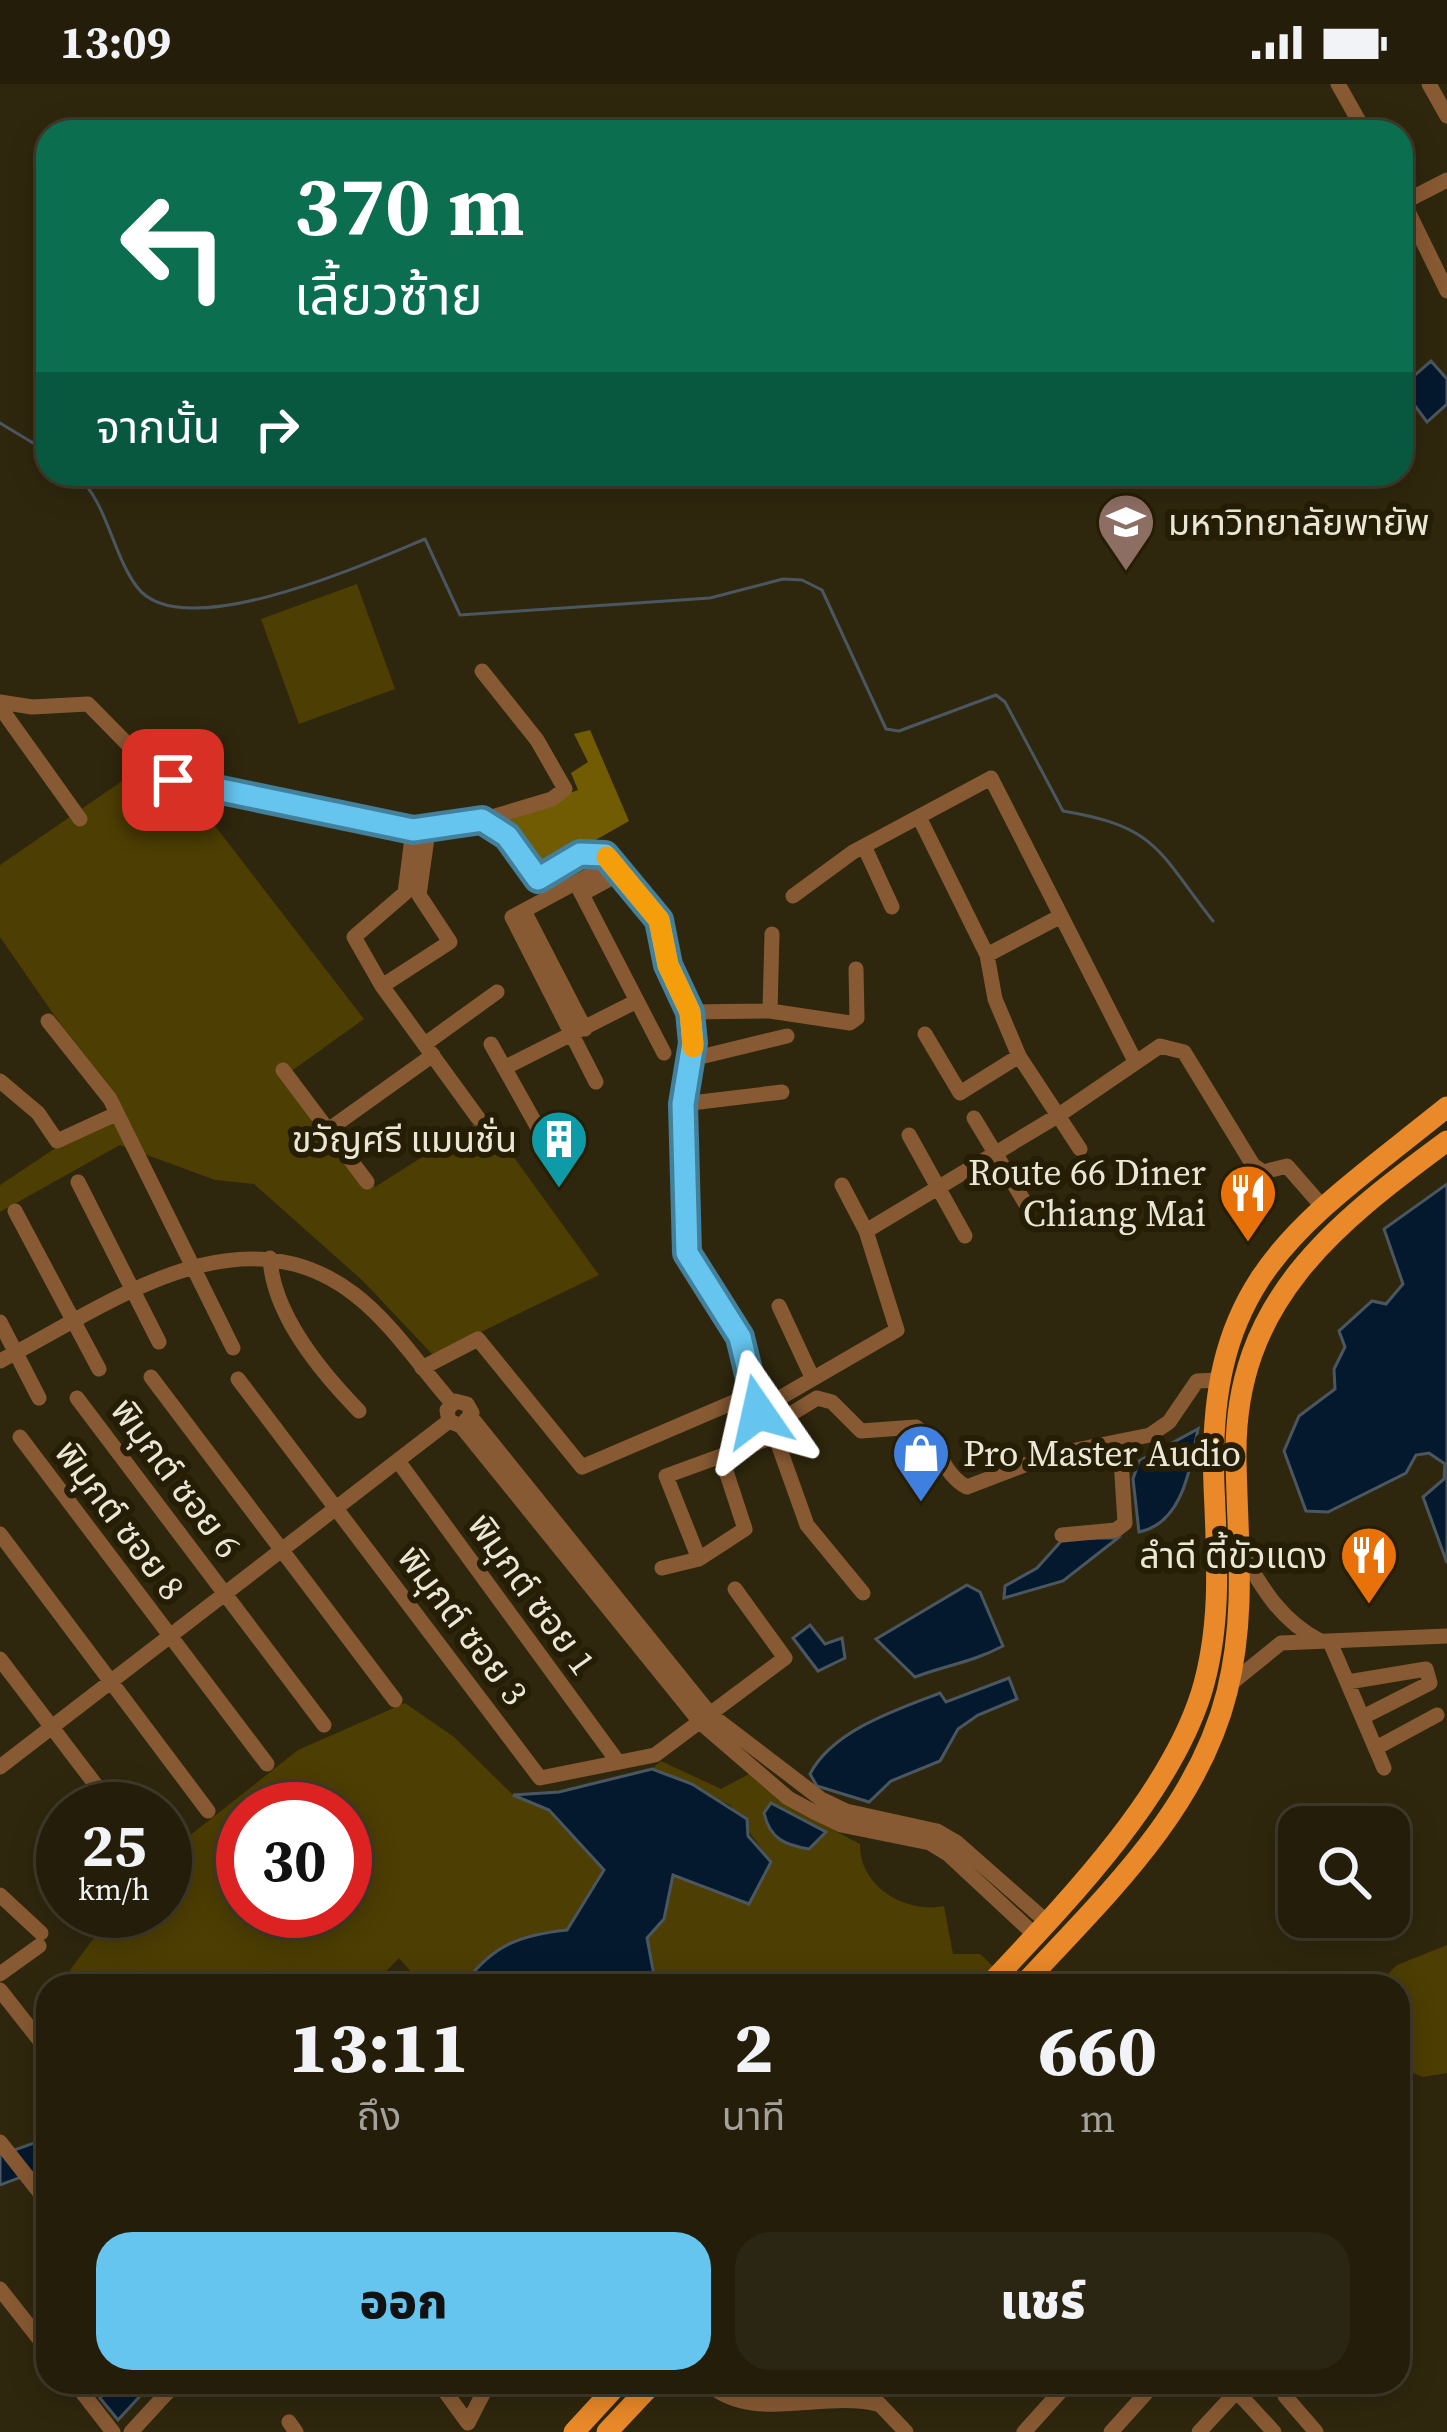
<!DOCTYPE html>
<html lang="th">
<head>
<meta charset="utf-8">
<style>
	body { margin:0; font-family:"Source Serif 4","Noto Sans Thai",serif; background:#2b2613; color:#f1f3f6; height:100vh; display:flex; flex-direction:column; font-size:45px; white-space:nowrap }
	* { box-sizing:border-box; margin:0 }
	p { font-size:39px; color:#a3a29c }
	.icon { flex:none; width:66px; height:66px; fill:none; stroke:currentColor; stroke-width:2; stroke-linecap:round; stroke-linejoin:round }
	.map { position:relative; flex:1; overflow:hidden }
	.sheet { position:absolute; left:36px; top:1890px; width:1374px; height:420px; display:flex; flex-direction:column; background:#231d0a; border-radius:36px; box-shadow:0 6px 30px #0003,0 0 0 3px #403b2b }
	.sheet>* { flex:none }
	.hud { position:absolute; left:36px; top:36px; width:1377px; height:366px; border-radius:36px; box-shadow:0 6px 30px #0003,0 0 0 3px #403b2b; background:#0b6e4f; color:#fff; overflow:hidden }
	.tools { position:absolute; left:1278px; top:1722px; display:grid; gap:24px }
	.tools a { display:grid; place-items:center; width:132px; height:132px; border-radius:24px; background:#231d0a; box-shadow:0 6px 30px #0003,0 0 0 3px #403b2b; font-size:60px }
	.speed { position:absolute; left:36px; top:1698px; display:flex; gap:24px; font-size:60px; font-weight:700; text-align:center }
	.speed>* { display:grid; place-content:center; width:156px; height:156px; border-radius:50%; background:#231d0a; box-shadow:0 6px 30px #0003,0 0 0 3px #403b2b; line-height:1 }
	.speed small { font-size:30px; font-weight:400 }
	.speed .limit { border:18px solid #d22; background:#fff; color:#111 }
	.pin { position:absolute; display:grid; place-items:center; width:102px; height:102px; color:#fff; margin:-51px; border-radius:24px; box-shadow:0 6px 18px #0006 }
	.me { position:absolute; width:132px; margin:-66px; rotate:349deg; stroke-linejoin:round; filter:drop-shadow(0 0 9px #0008) }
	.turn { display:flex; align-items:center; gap:42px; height:252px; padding:0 60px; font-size:54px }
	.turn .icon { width:156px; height:156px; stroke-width:2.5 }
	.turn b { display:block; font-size:84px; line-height:102px }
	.then { display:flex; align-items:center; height:114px; padding:0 60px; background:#0003; gap:24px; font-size:45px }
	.eta { display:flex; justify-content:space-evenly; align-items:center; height:204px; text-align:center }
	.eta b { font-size:72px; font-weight:800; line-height:84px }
	.button { display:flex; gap:24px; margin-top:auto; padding:24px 60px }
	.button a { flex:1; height:138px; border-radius:36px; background:#65c5ee; color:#111; font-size:48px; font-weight:800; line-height:138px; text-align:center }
	.button a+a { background:#2b2613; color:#f1f3f6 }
	.status { display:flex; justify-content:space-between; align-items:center; height:84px; padding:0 60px; background:#231d0a; direction:ltr }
	.status svg { height:33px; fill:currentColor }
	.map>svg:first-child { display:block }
	.green { fill:#4d3e03; fill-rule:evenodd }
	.forest { fill:#715c03 }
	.water { fill:#05192e; stroke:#4a5761; stroke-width:3 }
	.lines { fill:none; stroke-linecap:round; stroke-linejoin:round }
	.stream { stroke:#4a5761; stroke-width:3 }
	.minor { stroke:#885a33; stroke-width:15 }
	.major { stroke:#e98929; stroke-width:21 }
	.route-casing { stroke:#42809b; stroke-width:30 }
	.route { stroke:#65c5ee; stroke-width:21 }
	.slow { stroke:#f59e0b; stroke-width:21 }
	.labels { text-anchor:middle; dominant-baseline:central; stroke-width:12; stroke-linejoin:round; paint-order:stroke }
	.poi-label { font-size:36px; fill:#ebe7d7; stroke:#251d04; text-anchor:end }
	.street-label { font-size:36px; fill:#ebe7d7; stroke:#251d04 }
</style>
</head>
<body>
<div class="status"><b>13:09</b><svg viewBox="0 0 49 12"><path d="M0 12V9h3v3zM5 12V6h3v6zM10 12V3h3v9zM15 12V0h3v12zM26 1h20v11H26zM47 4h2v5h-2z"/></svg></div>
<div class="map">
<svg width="1447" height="2348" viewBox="0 0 1447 2348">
	<rect width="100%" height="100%" fill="#2f270d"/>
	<path class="green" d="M357 500 395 605 299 640 261 535Z
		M144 682 185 703 364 935 290 988 375 1103 485 1033 599 1191 433 1271 363 1197 254 1100 215 1096 120 1061 0 1128V1101L54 1065 124 1032 0 853V781Z
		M405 1619 454 1653 513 1711 549 1726 604 1785 567 1847C520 1852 495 1860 465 1899L469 1902H423L399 1874 372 1902H84L70 1886 114 1827H165V1771L298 1666ZM243 1725H345V1827H243Z
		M661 1677 721 1705 749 1690 799 1728 860 1760C859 1803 906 1830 944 1822L953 1870H980L995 1884 978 1902H656L647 1854 664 1835 673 1790 755 1800 771 1778 730 1721 652 1685Z
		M1447 1861V1989L1423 1993 1398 1983V1902H1376L1397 1881Z"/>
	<path class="forest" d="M590 646 629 737 541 787 503 734 578 706 571 689 588 678 574 650Z"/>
	<path class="water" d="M1431 277 1447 295V320L1427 338 1401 303Z
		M1447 1100V1479L1423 1413 1444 1395 1445 1380 1429 1369 1416 1371 1406 1389 1328 1428 1306 1427 1284 1367 1299 1332 1335 1305 1334 1285 1345 1263 1339 1247 1372 1217 1386 1220 1403 1200 1384 1145Z
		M1198 1345C1190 1382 1184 1439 1139 1448L1133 1395 1139 1377Z
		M1064 1454H1118L1063 1497 1004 1514 1005 1502 1037 1484Z
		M967 1501 980 1508 1003 1562C973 1578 947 1581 915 1593L876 1555Z
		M810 1541 825 1560 842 1554 845 1574 818 1587 793 1554Z
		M1009 1594 1017 1615 978 1631 958 1645 940 1677 891 1697 869 1718 817 1702 810 1690C832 1647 895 1626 940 1609L946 1618Z
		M652 1685 692 1700 747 1735 748 1752 771 1778 749 1820 673 1791 664 1835 647 1854 656 1902 465 1899C493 1861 520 1851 567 1846L604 1786 549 1726 513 1711 559 1708Z
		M771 1719 826 1748 809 1765C785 1761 770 1755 764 1729Z
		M48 2054V2083L0 2101V2071Z
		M116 2298H153L118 2336 100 2314Z"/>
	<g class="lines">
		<path class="stream" d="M0 339 48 368
			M75 390C107 416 112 470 137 503 182 563 370 478 425 455L460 531 710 514 783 495 802 496 822 506 886 645 899 647 996 611 1005 618 1063 727C1158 743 1157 766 1213 837"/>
		<path class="minor" d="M1338 0 1365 48
			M1429 0 1447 32
			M1401 113 1447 207
			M1404 118 1447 96
			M0 618 32 623 88 620 147 680 173 696 413 746 482 736 507 752 538 795 581 770 605 771 659 836 668 881 690 928 691 986 683 1020 687 1169 740 1253 765 1338H778L817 1314 832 1318 861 1347 916 1343C938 1359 943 1391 967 1403L1051 1371 1150 1351 1169 1338 1197 1297 1218 1296
			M0 623 80 735
			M919 733 987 871 995 915 1019 972 1080 1065
			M482 736 552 715 565 705 537 656 482 587
			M413 746 405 809 354 853 382 902 478 1034
			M864 762 892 823
			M576 799 664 969
			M582 810 621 789
			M793 812 853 768 991 694 1134 975
			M524 827 585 945
			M987 871 1061 832
			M382 902 450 858 419 811 428 747
			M770 927 772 850
			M690 928 770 927 850 939 857 934 856 885
			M48 937 110 1015 233 1264
			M925 950 960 1009 1019 972
			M425 960 497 908
			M491 960 538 1044
			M692 975 787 952
			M504 984 637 917
			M283 986 367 1098
			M0 997 38 1029 57 1057 116 1030
			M596 998 512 833 612 779
			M683 1020 782 1008
			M974 1034 1027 1122
			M328 1046 433 971
			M909 1051 965 1152
			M78 1098 159 1258
			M15 1127 99 1285
			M866 1147 1059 1031 1160 962 1184 968 1253 1081 1263 1088 1287 1082 1321 1121
			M270 1174C273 1231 321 1288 359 1327
			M779 1222 812 1293
			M0 1238 39 1314
			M0 1277C107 1222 238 1121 354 1210 392 1239 420 1283 452 1319
			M422 1284 478 1255 582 1383 755 1309
			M151 1293 395 1616
			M238 1295 540 1694 655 1671 785 1574 735 1505
			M77 1314 324 1641
			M778 1315 897 1246 866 1147 842 1101
			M471 1333 711 1631 821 1715 846 1727 937 1747 956 1758 1047 1838
			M461 1342 472 1329 467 1320 455 1317 447 1326 449 1337 461 1342 701 1639 788 1714 814 1728 841 1741 930 1759 948 1770 1035 1851
			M772 1343 807 1441 863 1509
			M20 1353 267 1680
			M398 1377 618 1678
			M0 1450 208 1727
			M1062 1451 1116 1446 1125 1439 1120 1359
			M1241 1468C1263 1505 1280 1536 1320 1557
			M699 1475 666 1392 773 1353
			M662 1484 699 1475 745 1445 721 1372
			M1330 1558 1384 1684
			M0 1575 114 1725
			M1348 1598 1426 1585 1430 1599 1363 1633
			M1228 1602 1281 1559 1447 1552
			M1376 1664 1437 1631
			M0 1683 449 1337
			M0 1811 41 1849
			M0 1890 39 1862
			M0 1906 48 1967
			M0 2058 48 2119
			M0 2205 48 2266
			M74 2298 113 2348
			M438 2298 468 2339 489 2298
			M706 2298C752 2341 823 2306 877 2320
			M721 2298C760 2321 823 2308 867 2307L906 2348
			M1228 2298 1274 2348
			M1285 2312 1316 2348
			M289 2338 296 2348
			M131 2348 177 2298
			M1024 2348 1069 2298
			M1111 2348 1156 2298
			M1199 2348 1237 2307"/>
		<path class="major" d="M988 1902C1064 1821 1167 1716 1201 1610 1222 1542 1217 1473 1214 1402 1206 1191 1298 1143 1447 1023
			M1022 1902C1103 1814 1197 1728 1227 1608 1247 1528 1237 1454 1236 1373 1234 1218 1333 1141 1447 1057
			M574 2348 620 2298
			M607 2348 654 2298"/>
	</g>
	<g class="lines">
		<defs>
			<path id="route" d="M173 696 413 746 482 736 507 752 538 795 580 770 605 771 659 836 668 881 690 928 693 959 683 1020 687 1169 740 1253 758 1328"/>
		</defs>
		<use href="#route" class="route-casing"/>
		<use href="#route" class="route"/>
		<path class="slow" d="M607 773 659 836 668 881 690 928 693 963"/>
	</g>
	<defs>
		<symbol id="university-pin" viewBox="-11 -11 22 30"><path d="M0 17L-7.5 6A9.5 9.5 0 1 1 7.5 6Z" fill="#8d6e63" stroke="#251d04"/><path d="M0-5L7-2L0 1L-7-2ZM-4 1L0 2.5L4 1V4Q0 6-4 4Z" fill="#fff"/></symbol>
		<symbol id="building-pin" viewBox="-11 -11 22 30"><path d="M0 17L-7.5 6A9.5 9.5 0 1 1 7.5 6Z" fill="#0f9aa8" stroke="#251d04"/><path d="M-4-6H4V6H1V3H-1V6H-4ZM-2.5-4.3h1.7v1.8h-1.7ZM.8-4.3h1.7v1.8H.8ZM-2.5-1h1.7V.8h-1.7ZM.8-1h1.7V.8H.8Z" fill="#fff"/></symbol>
		<symbol id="restaurant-pin" viewBox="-11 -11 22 30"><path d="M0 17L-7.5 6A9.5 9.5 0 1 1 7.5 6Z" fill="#e8710a" stroke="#251d04"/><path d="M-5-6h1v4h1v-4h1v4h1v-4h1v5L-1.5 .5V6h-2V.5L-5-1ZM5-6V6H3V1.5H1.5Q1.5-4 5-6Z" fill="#fff"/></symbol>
		<symbol id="shop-pin" viewBox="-11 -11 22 30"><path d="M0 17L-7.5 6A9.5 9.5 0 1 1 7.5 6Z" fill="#3f7fe0" stroke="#251d04"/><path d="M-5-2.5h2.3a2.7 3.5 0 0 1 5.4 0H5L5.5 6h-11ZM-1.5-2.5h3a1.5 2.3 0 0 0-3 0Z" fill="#fff"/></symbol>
	</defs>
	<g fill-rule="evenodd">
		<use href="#university-pin" x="1093" y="405" width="66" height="90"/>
		<use href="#building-pin" x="526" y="1022" width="66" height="90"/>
		<use href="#restaurant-pin" x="1215" y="1076" width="66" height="90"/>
		<use href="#shop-pin" x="888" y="1336" width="66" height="90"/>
		<use href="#restaurant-pin" x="1336" y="1438" width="66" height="90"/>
	</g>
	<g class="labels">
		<g class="poi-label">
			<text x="1168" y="438" text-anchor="start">มหาวิทยาลัยพายัพ</text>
			<text x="517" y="1055">ขวัญศรี แมนชั่น</text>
			<text x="1206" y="1088">Route 66 Diner<tspan x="1206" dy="41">Chiang Mai</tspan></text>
			<text x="963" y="1369" text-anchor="start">Pro Master Audio</text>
			<text x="1327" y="1471">ลำดี ตี้ขัวแดง</text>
		</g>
		<g class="street-label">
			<text transform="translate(176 1394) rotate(53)">พิมุกต์ ซอย 6</text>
			<text transform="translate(120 1436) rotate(53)">พิมุกต์ ซอย 8</text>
			<text transform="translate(532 1510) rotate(54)">พิมุกต์ ซอย 1</text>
			<text transform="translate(463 1541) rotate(53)">พิมุกต์ ซอย 3</text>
		</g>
	</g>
</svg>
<div class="tools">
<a><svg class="icon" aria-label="search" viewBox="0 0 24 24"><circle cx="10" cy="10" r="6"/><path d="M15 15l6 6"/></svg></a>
</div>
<div class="speed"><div>25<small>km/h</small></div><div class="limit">30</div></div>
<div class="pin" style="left:173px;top:696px;background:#d93025"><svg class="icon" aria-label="arrive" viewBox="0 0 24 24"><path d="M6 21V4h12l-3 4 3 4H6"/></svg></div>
<svg class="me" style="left:758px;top:1328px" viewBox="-20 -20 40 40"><path d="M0-17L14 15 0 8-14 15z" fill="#65c5ee" stroke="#fff" stroke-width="4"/></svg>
<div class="hud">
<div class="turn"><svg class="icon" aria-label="left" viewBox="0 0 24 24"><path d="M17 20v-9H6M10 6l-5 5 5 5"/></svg><div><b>370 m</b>เลี้ยวซ้าย</div></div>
<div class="then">จากนั้น<svg class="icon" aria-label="right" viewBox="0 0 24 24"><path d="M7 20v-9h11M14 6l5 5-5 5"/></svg></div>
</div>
<section class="sheet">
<div class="eta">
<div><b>13:11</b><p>ถึง</p></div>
<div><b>2</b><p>นาที</p></div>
<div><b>660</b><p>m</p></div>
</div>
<div class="button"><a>ออก</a><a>แชร์</a></div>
</section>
</div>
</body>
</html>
